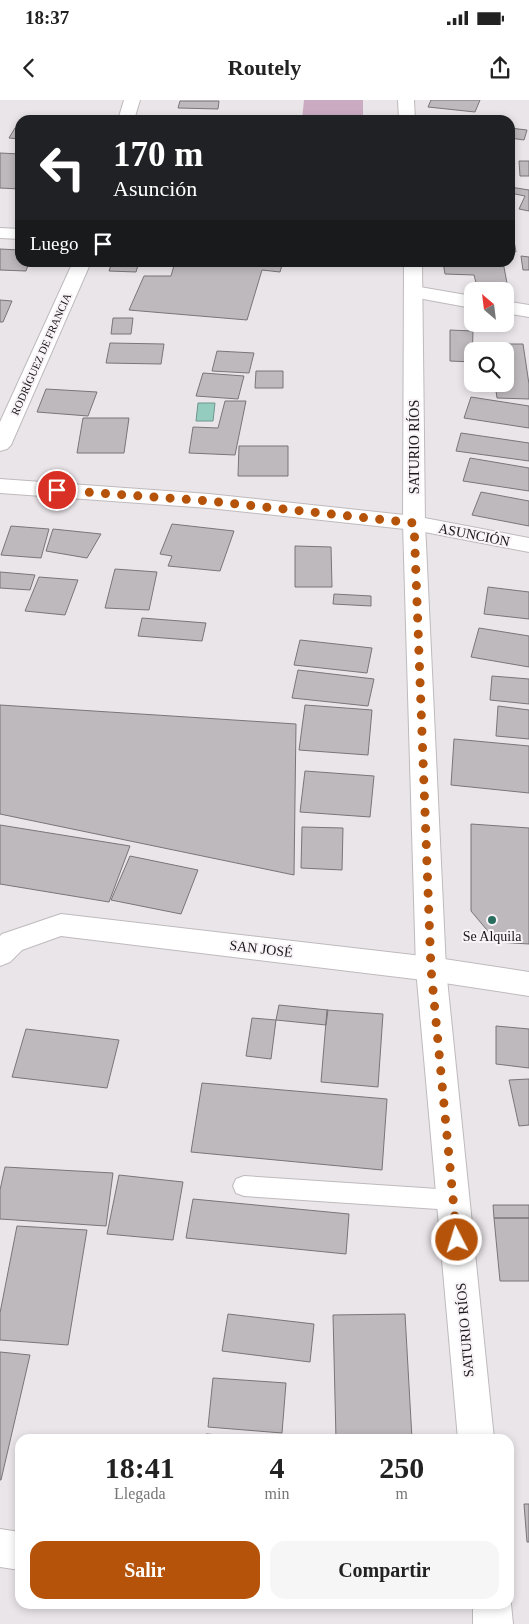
<!DOCTYPE html>
<html lang="es">
<head>
<meta charset="utf-8">
<style>
	body { margin:0; font-family:Georgia,serif; background:#f6f6f6; color:#222; height:100vh; display:flex; flex-direction:column; font-size:19px; white-space:nowrap }
	* { box-sizing:border-box; margin:0 }
	p { font-size:16px; color:#767676 }
	.icon { flex:none; width:28px; height:28px; fill:none; stroke:currentColor; stroke-width:2; stroke-linecap:round; stroke-linejoin:round }
	.map { position:relative; flex:1; overflow:hidden }
	.sheet { position:absolute; left:15px; top:1334px; width:499px; height:175px; display:flex; flex-direction:column; background:#fff; border-radius:15px; box-shadow:0 2px 8px #0003 }
	.sheet>* { flex:none }
	.guide { position:absolute; left:15px; top:15px; width:500px; height:152px; border-radius:15px; box-shadow:0 2px 8px #0003; background:#202124; color:#fff; overflow:hidden }
	.needle { width:32px; rotate:332deg }
	.buttons { position:absolute; left:464px; top:182px; display:grid; gap:10px }
	.buttons a { display:grid; place-items:center; width:50px; height:50px; border-radius:10px; background:#fff; box-shadow:0 2px 8px #0003; font-size:25px }
	.pin { position:absolute; display:grid; place-items:center; width:42px; height:42px; color:#fff; margin:-21px; border:2px solid #fff; border-radius:50%; box-shadow:0 1px 5px #0007 }
	.me { position:absolute; width:55px; margin:-28px; rotate:355deg; stroke-linejoin:round; filter:drop-shadow(0 0 4px #0008) }
	.turn { display:flex; align-items:center; gap:18px; height:105px; padding:0 15px; font-size:22px }
	.turn .icon { width:65px; height:65px; stroke-width:2.5 }
	.turn b { display:block; font-size:35px; line-height:42px }
	.then { display:flex; align-items:center; height:48px; padding:0 15px; background:#0003; gap:10px; font-size:19px }
	.eta { display:flex; justify-content:space-evenly; align-items:center; height:85px; text-align:center }
	.eta b { font-size:30px; font-weight:800; line-height:35px }
	.primary-button { display:flex; gap:10px; margin-top:auto; padding:10px 15px }
	.primary-button a { flex:1; height:58px; border-radius:15px; background:#b45309; color:#fff; font-size:20px; font-weight:800; line-height:58px; text-align:center }
	.primary-button a+a { background:#f6f6f6; color:#222 }
	.status { display:flex; justify-content:space-between; align-items:center; height:35px; padding:0 25px; background:#fff; direction:ltr }
	.status svg { height:14px; fill:currentColor }
	header { display:flex; justify-content:space-between; align-items:center; height:65px; padding:0 15px; background:#fff; font-size:22px; font-weight:800 }
	.map>svg:first-child { display:block }
	.green { fill:#cbabc2 }
	.water { fill:#94cdbf; stroke:#6f968d }
	.building { fill:#bdb9bc; stroke:#797578 }
	.lines { fill:none; stroke-linecap:round; stroke-linejoin:round }
	.service-casing { stroke:#bfbabd; stroke-width:2 }
	.minor-casing { stroke:#bfbabd; stroke-width:2 }
	.tertiary-casing { stroke:#bfbabd; stroke-width:2 }
	.service { fill:#fff; fill-rule:evenodd }
	.minor { fill:#fff; fill-rule:evenodd }
	.tertiary { fill:#fff; fill-rule:evenodd }
	.route { stroke:#b45309; stroke-width:9; stroke-dasharray:0 16.2 }
	.poi-dot { fill:#2a6e60; stroke:#f8f3f6; stroke-width:2 }
	.labels { text-anchor:middle; dominant-baseline:central; stroke-width:4; stroke-linejoin:round; paint-order:stroke }
	.far-street-label { font-size:11px; fill:#191718; stroke:#f8f3f6 }
	.street-label { font-size:14px; fill:#191718; stroke:#f8f3f6 }
	.poi-label { font-size:14px; fill:#191718; stroke:#f8f3f6 }
</style>
</head>
<body>
<div class="status"><b>18:37</b><svg viewBox="0 0 49 12"><path d="M0 12V9h3v3zM5 12V6h3v6zM10 12V3h3v9zM15 12V0h3v12zM26 1h20v11H26zM47 4h2v5h-2z"/></svg></div>
<header><svg class="icon" aria-label="back" viewBox="0 0 24 24"><path d="M15 5l-7 7 7 7"/></svg>Routely<svg class="icon" aria-label="share" viewBox="0 0 24 24"><path d="M12 15V3M7 8l5-5 5 5M5 13v7h14v-7"/></svg></header>
<div class="map">
<svg width="529" height="1524" viewBox="0 0 529 1524">
	<rect width="100%" height="100%" fill="#eae5e9"/>
	<path class="green" d="M304 0H363V20H302Z"/>
	<path class="water" d="M198 303H215L213 321H196Z"/>
	<path class="building" d="M431 0H480L475 12 428 7Z
		M180 1H219L218 9 178 8Z
		M15 28 20 29V39L9 38Z
		M510 28 527 30 524 40 510 38Z
		M0 53 20 54V89L0 88Z
		M519 61H529V76H520Z
		M510 87 529 90V111L519 109 525 96 510 93Z
		M510 135H513L516 152H510Z
		M0 149 20 150V162H29L26 171 0 170Z
		M521 156 529 157V170H523Z
		M112 162H139L136 172 109 171Z
		M175 162H283L280 172 262 170 247 220 129 210 144 176H171Z
		M443 162H503L507 183H476L474 175 445 174Z
		M0 200 12 201 3 222H0Z
		M113 218H133L131 234H111Z
		M450 230 473 231 472 262 450 261Z
		M110 243 164 244 161 264 106 263Z
		M490 244H523L529 284V299L497 298 495 284H505V251H491Z
		M217 251 254 253 249 273 212 271Z
		M256 271H283V288H255Z
		M203 273 244 276 238 299 196 296Z
		M46 289 97 292 88 316 37 312Z
		M471 297 529 306V328L464 318Z
		M225 301H246L235 355 189 353 193 327 218 328Z
		M83 318H129L124 353H77Z
		M461 333 529 343V361L456 351Z
		M239 346H288V376H238Z
		M470 358 529 368V391L463 381Z
		M481 392 529 401V426L472 415Z
		M172 424 234 431 220 471 168 466 172 456 160 454Z
		M11 426 49 429 41 458 1 455Z
		M53 429 101 434 87 458 46 451Z
		M295 446 331 447 332 487H295Z
		M115 469 157 472 149 510 105 508Z
		M0 472 35 475 30 490 0 488Z
		M39 477 78 480 65 515 25 511Z
		M488 487 529 492V519L484 514Z
		M334 494 371 496V506L333 504Z
		M142 518 206 523 202 541 138 536Z
		M479 528 529 536V567L471 557Z
		M300 540 372 548 367 573 294 565Z
		M298 570 374 579 368 606 292 598Z
		M492 576 529 579V604L490 600Z
		M0 605 296 624 294 775 0 714Z
		M305 605 372 610 368 655 299 650Z
		M498 606 529 610V639L496 636Z
		M454 639 529 646V693L451 685Z
		M305 671 374 676 370 717 300 712Z
		M471 724 529 728V844L497 842 471 811Z
		M0 725 130 746 109 802 0 784Z
		M302 727 343 728 342 770 301 768Z
		M130 756 198 770 181 814 111 800Z
		M279 905 328 910 326 925 276 920Z
		M327 910 383 914 378 987 321 982Z
		M252 918 276 920 271 959 246 956Z
		M496 926 529 929V968L496 964Z
		M26 929 119 940 107 988 12 977Z
		M529 979V1025L519 1026 509 980Z
		M202 983 387 999 382 1070 191 1052Z
		M5 1067 113 1073 106 1126 0 1119V1090Z
		M119 1075 183 1082 173 1140 107 1134Z
		M193 1099 349 1114 346 1154 186 1138Z
		M493 1105H529V1118H494Z
		M494 1118H529V1181H500Z
		M17 1126 87 1130 68 1245 0 1240V1213Z
		M228 1214 314 1224 310 1262 222 1251Z
		M405 1214 412 1339H336L333 1215Z
		M0 1252 30 1255 1 1380H0Z
		M213 1278 286 1283 282 1333 208 1327Z
		M206 1334 271 1339H206Z
		M524 1404H529V1442H527Z"/>
	<g class="lines">
		<defs>
			<path id="service" d="M244 1076 453 1090 461 1093 464 1100 461 1107 453 1110 244 1096 236 1093 233 1086 236 1079Z"/>
			<path id="minor" d="M124 0H140L134 20H118Z
				M0 128 20 129V139L0 138Z
				M73 162H91L11 345 7 349 0 351V322Z
				M414 186 472 196V208L407 196 405 192 407 188Z
				M505 201 529 205V217L505 213Z
				M0 379 209 394 414 416 529 438V452L414 430 209 408 0 393Z
				M61 814 431 857 529 872V896L431 881 61 836 22 850 10 862 0 866V836L2 834Z
				M0 1429 20 1432V1470L0 1467Z"/>
			<path id="tertiary" d="M398 0H414L415 20H399Z
				M404 162H422L425 423 446 869 494 1339H458L416 869 403 423Z
				M509 1497 511 1504 513 1524H473V1504H509Z"/>
		</defs>
		<use href="#service" class="service-casing"/>
		<use href="#minor" class="minor-casing"/>
		<use href="#tertiary" class="tertiary-casing"/>
		<use href="#service" class="service"/>
		<use href="#minor" class="minor"/>
		<use href="#tertiary" class="tertiary"/>
	</g>
	<g class="lines">
		<path class="route" d="M57 390 209 401 414 423 431 869 457 1140"/>
	</g>
	<circle class="poi-dot" cx="492" cy="820" r="5"/>
	<g class="labels">
		<g class="far-street-label">
			<text transform="translate(41 254) rotate(-66)">RODRÍGUEZ DE FRANCIA</text>
		</g>
		<g class="street-label">
			<text transform="translate(414 347) rotate(-90)">SATURIO RÍOS</text>
			<text transform="translate(474 435) rotate(11)">ASUNCIÓN</text>
			<text transform="translate(261 849) rotate(7)">SAN JOSÉ</text>
			<text transform="translate(465 1230) rotate(-95)">SATURIO RÍOS</text>
		</g>
		<g class="poi-label">
			<text x="492" y="836">Se Alquila</text>
		</g>
	</g>
</svg>
<div class="buttons">
<a><svg class="needle" viewBox="-14 -14 28 28"><path d="M0-13l5 13h-10z" fill="#e53935"/><path d="M0 13l5-13h-10z" fill="#767676"/></svg></a>
<a><svg class="icon" aria-label="search" viewBox="0 0 24 24"><circle cx="10" cy="10" r="6"/><path d="M15 15l6 6"/></svg></a>
</div>
<div class="pin" style="left:57px;top:390px;background:#d93025"><svg class="icon" aria-label="arrive" viewBox="0 0 24 24"><path d="M6 21V4h12l-3 4 3 4H6"/></svg></div>
<svg class="me" style="left:457px;top:1140px" viewBox="-20 -20 40 40"><circle r="17" fill="#b45309" stroke="#fff" stroke-width="3"/><path d="M0-11L8 9 0 5-8 9z" fill="#fff"/></svg>
<div class="guide">
<div class="turn"><svg class="icon" aria-label="left" viewBox="0 0 24 24"><path d="M17 20v-9H6M10 6l-5 5 5 5"/></svg><div><b>170 m</b>Asunción</div></div>
<div class="then">Luego<svg class="icon" aria-label="arrive" viewBox="0 0 24 24"><path d="M6 21V4h12l-3 4 3 4H6"/></svg></div>
</div>
<section class="sheet">
<div class="eta">
<div><b>18:41</b><p>Llegada</p></div>
<div><b>4</b><p>min</p></div>
<div><b>250</b><p>m</p></div>
</div>
<div class="primary-button"><a>Salir</a><a>Compartir</a></div>
</section>
</div>
</body>
</html>
